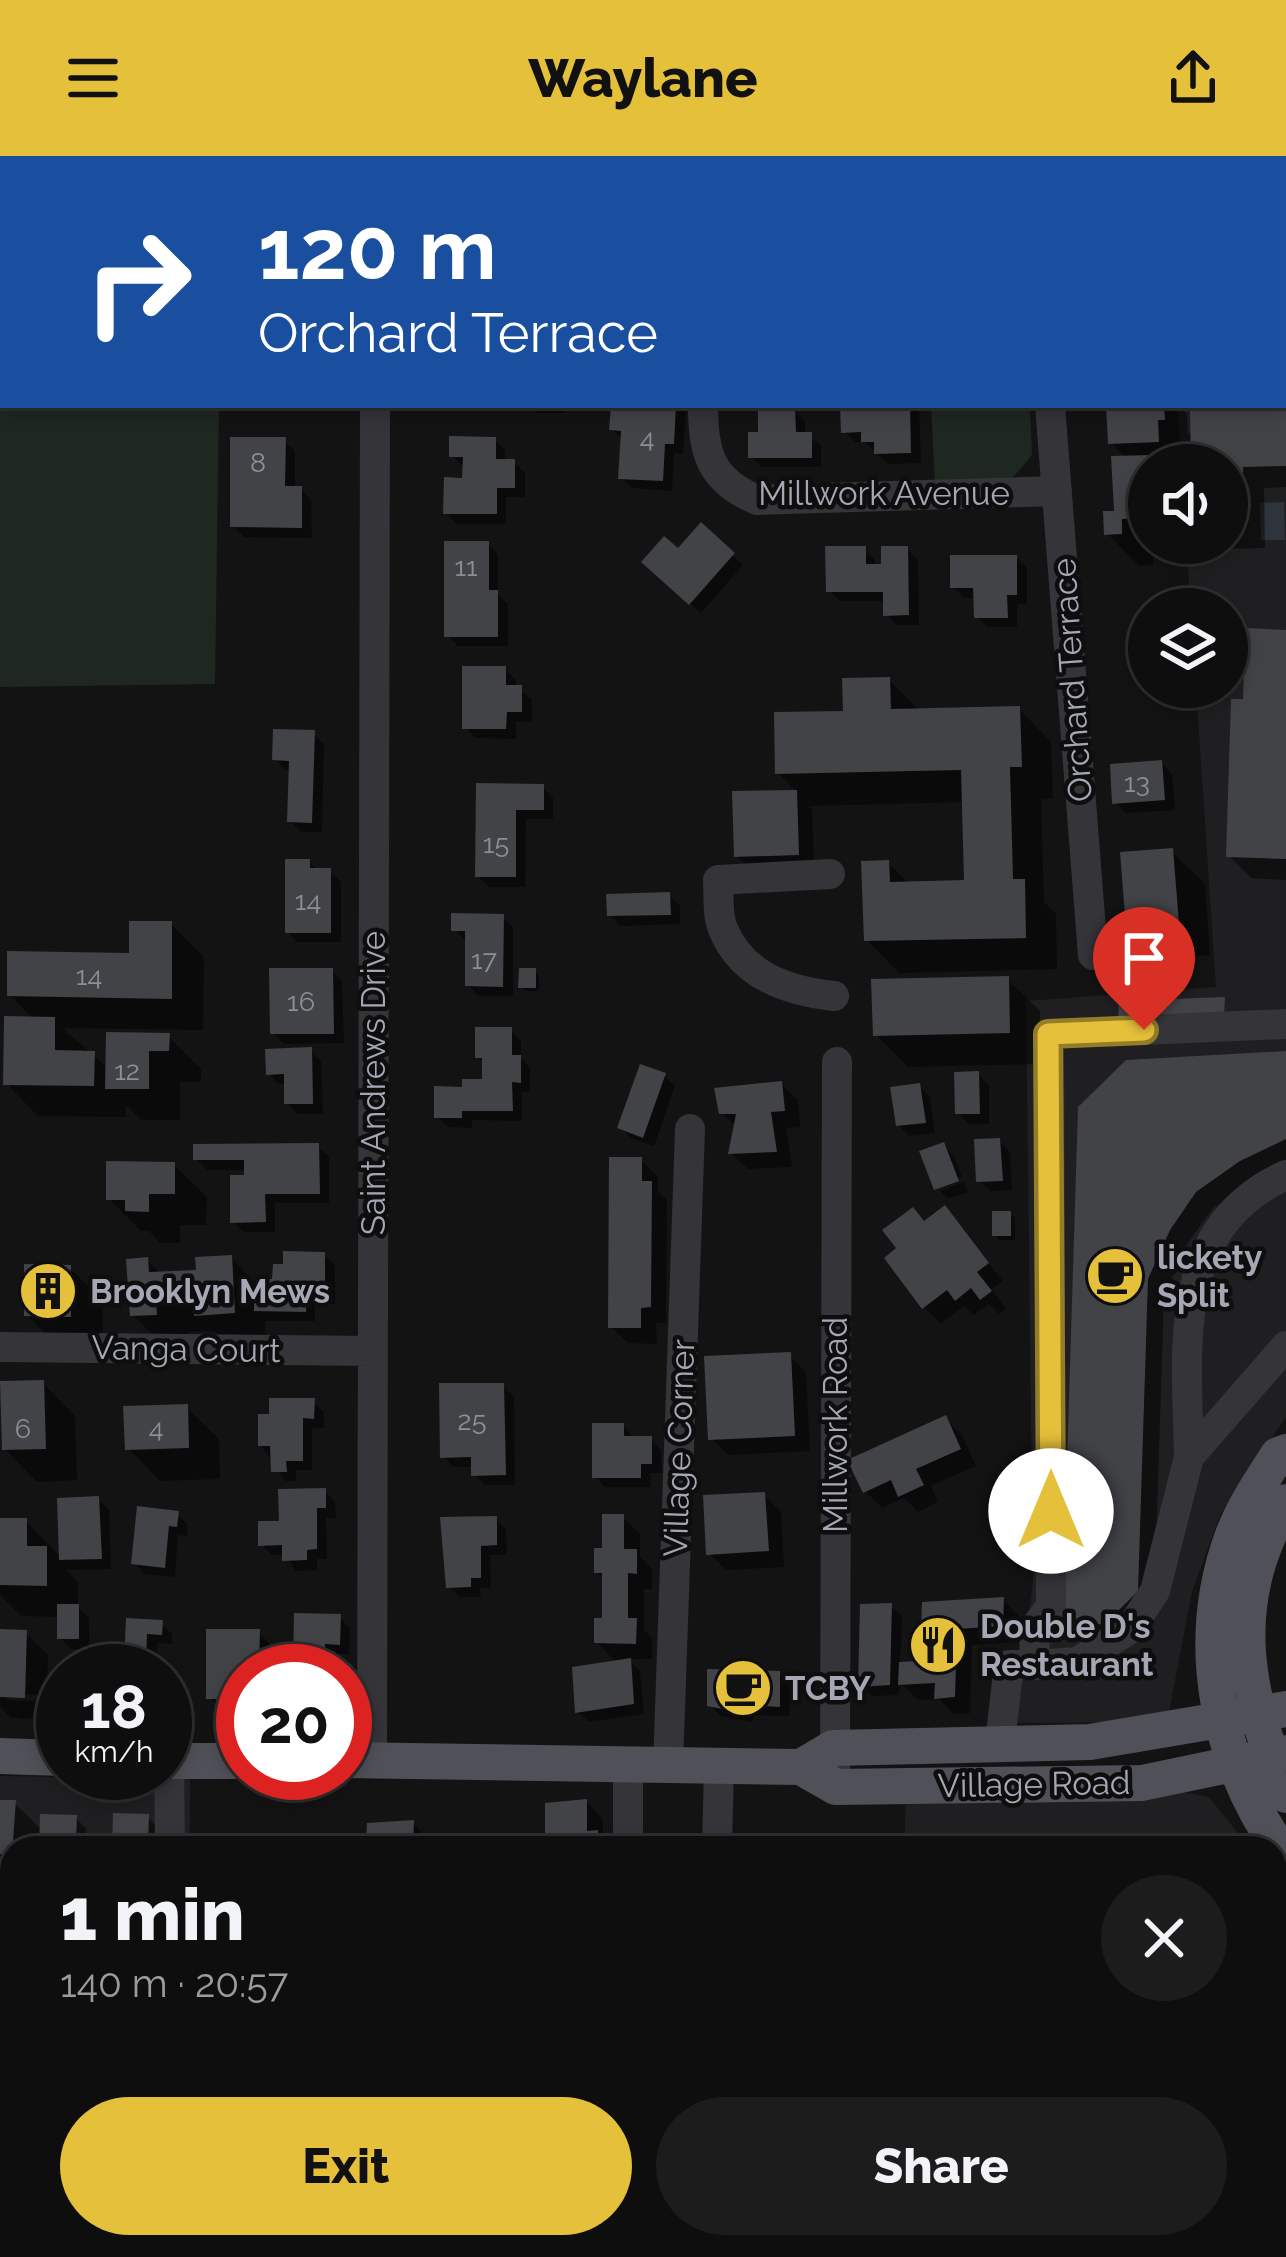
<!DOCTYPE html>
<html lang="en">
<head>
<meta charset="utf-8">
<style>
	body { margin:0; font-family:Raleway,sans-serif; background:#1c1c1d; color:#f1f3f6; height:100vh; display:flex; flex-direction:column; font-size:45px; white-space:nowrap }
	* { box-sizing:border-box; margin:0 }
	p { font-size:39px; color:#9b9c9e }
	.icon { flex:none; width:66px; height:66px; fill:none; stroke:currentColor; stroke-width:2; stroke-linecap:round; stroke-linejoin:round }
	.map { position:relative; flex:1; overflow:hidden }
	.details { position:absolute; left:0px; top:1680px; width:1287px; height:423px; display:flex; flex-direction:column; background:#0e0e0f; border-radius:36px 36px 0 0; box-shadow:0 6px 18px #0003,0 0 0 3px #2e2e2f }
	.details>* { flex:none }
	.guide { position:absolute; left:0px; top:0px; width:1287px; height:252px; box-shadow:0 6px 18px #0003,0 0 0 3px #2e2e2f; background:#1a4fa0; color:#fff; overflow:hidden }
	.tools { position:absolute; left:1128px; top:288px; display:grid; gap:24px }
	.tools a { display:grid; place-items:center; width:120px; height:120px; border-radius:50%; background:#0e0e0f; box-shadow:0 6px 18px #0003,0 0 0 3px #2e2e2f; font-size:60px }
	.speed { position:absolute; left:36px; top:1488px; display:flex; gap:24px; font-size:60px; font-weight:700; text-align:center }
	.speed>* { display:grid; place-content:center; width:156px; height:156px; border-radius:50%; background:#0e0e0f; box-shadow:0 6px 18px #0003,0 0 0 3px #2e2e2f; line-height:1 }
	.speed small { font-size:30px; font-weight:400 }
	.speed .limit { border:18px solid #d22; background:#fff; color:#111 }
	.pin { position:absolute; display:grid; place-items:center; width:102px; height:102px; color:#fff; margin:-123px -51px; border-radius:50% 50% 50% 0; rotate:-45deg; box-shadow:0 0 12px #0007 }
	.pin .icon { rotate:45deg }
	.me { position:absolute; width:132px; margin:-66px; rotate:0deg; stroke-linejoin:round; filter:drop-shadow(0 0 9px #0008) }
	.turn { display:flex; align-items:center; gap:42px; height:252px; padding:0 60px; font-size:54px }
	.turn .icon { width:156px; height:156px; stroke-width:2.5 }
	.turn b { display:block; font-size:84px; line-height:102px }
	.round { display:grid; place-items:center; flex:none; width:126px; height:126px; border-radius:63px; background:#1c1c1d }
	.head { display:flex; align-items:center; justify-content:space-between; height:204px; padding:0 60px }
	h1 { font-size:72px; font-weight:800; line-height:90px }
	.cta { display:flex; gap:24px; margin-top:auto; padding:24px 60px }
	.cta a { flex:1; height:138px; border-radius:72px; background:#e5c03a; color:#111; font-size:48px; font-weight:800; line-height:138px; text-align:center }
	.cta a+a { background:#1c1c1d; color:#f1f3f6 }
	header { display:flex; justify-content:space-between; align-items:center; height:156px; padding:0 60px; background:#e5c03a; color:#111; font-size:54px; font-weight:800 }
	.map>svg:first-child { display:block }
	.built { fill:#1f1f21 }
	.green { fill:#1f2721 }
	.water { fill:#2d343c }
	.shadow { fill:#0007; fill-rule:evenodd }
	.building { fill:#424347 }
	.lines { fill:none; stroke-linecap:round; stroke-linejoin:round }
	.minor { stroke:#343439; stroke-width:30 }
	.major { stroke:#505158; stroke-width:36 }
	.route-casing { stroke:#957d26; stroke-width:30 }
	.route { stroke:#e5c03a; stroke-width:21 }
	.labels { text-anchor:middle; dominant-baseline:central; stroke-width:9; stroke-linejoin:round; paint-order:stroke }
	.number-label { font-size:27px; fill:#8c8f99 }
	.street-label { font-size:33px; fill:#a5a8b4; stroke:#0e0e0f }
	.poi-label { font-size:33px; font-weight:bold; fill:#a5a8b4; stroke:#0e0e0f; text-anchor:start }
</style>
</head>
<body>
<header><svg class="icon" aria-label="menu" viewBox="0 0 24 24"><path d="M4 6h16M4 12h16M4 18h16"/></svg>Waylane<svg class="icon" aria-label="share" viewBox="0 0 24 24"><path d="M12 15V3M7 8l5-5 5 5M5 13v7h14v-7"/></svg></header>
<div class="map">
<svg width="1286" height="2101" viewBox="0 0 1286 2101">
	<rect width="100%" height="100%" fill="#131314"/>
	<path class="built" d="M1160 0H1286V1261L1220 1359 1192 1436 1167 1566 1016 1567 1033 1425 1026 845 1216 831 1196 531H1227V453H1191L1186 387H1227V309H1181L1177 249H1284V3Z
		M0 1620 190 1623V1692H12V2091H191V2101H0Z
		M1179 1635 1209 1641 1250 1692H904L906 1639Z
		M1275 1724 1286 1738V2004L1278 2006 1285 2101H888V2091H1275Z"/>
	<path class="green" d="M0 211 3 249H219L215 528 0 531Z
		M931 249H1030L1032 299 1010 325 935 329Z"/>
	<path class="water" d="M1284 346 1285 384H1261L1260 347Z"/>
	<path class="shadow" d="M42 0H106V3H45Z
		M255 0H346V3H258Z
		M1075 0H1169V2L1075 3Z
		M1284 10H1286L1285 185 1284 184Z
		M529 249H564V257H537Z
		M614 249H680L686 255 683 298 674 297 672 335 632 332 621 322 623 284 612 273Z
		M843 249H919L921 307 888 308 865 286H855L844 275Z
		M1109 249H1177L1187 258 1188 278 1216 258 1207 249H1279V257H1286V331L1264 332 1265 392 1217 393 1212 387H1227V309H1149V387H1185L1186 393 1153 394V409L1139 410 1107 377 1117 357 1127 303 1111 287Z
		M794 254 805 265V279L821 289V311H762L751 301 761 279Z
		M284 284 295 295V333H301L311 344 312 382 244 381 233 370Z
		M495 284 505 294V306H514L525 317V341H506V368H457L446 357 465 325 463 310 452 299Z
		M701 370 743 409 701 457 655 416Z
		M488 388 498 399V439L508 448V490H458L447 479Z
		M864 393 875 404V411L884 410 907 393 918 404 919 469H897L886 458V445H840L829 435Z
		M1016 401 1027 412V448H1017V471H987L977 461 976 442H964L953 431Z
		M1286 477V724L1251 722 1229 700 1246 546Z
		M505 513 516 524V532L532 543V566L516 565V583L476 582 465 571Z
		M889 524 921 556 1019 553 1051 586 1053 642 1041 643 1044 746 1056 758 1057 813 899 817 867 784 888 707 910 728 967 727 965 646 808 650 812 654 814 715 754 717 737 700 735 638 798 637 778 617Z
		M313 577 324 588 322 676H301L290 665 291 614H286L275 603Z
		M1161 607 1172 618 1175 654 1126 657 1115 647Z
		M479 631H543L553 642V663H526L525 731H489L478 720Z
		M1172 696 1205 728 1210 799 1161 803 1129 770Z
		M309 706 318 715H330L341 726V786H298L287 776Z
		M669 739 680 750V768L620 770 610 759Z
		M502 761 513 771V840H479L468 829 465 784 454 773Z
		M171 768 204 801 203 874 62 872 109 913 168 880 201 913V926H180V964H141L126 949V961L38 960 6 927 34 864 10 839 132 800Z
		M332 815 342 825 344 887 284 888 273 877Z
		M535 815 539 820V835H526L521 831Z
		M1007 823 1040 855 1041 908 908 911 876 879Z
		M510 874 521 885V903L530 912V936H522V965L472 964V972L448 971 437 961 465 934 485 926V908L478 901Z
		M310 894 321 905 323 958H298L287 947V928H279L268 917Z
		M1286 898V1005L1213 1052 1185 1091 1164 1141 1154 1452 1082 1486 1065 1469 1081 952Z
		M978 918 989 929V968H969L958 957Z
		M664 920 675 930 654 990 631 982 621 971Z
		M781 928 798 944 800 971 786 972 792 1011 748 1013 731 997 737 971 722 957Z
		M919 930 930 941 935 977 909 980 898 969Z
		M999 985 1010 996 1012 1034 990 1035 979 1024Z
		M318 990 329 1001V1047H275V1076H244L233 1066 247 1014H207L196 1003Z
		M944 990 954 1000 962 1021 938 1030V1034L937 1033Z
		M641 1004 658 1021V1035L667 1044 666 1167H656L657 1188 628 1187 611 1171Z
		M174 1009 207 1041 206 1069H180V1087H160L149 1075H141L109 1043Z
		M964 1026 968 1036 948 1043 940 1035Z
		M945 1053 1003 1125 991 1133 1006 1153 999 1158 989 1148 974 1159 964 1150 941 1168 924 1151 926 1068Z
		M1010 1058 1015 1062V1084H999L995 1079Z
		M324 1099 335 1109V1148H315V1165H265L266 1189 230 1191 214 1175 187 1176 188 1190 165 1191 133 1159 147 1104 161 1118 199 1116 231 1102 265 1137Z
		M70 1112 103 1145 102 1192 59 1191 27 1159Z
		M789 1199 806 1216 810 1295 728 1299 711 1282Z
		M43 1227 75 1260 77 1324 37 1326 5 1293Z
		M503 1230 514 1241 515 1329H485L474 1319V1311H454L443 1300Z
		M313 1246 324 1256V1272H312V1314H296V1325H285L261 1289Z
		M186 1251 219 1283 220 1323 160 1325 128 1292Z
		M945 1263 962 1279 976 1310 931 1330 938 1346 918 1356 904 1342 882 1352 865 1335Z
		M623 1270 634 1281 650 1283 661 1294 662 1317H650L651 1331H605L595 1320Z
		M325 1335 335 1346 336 1362H326L327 1403H317V1414L296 1415 285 1399H272L261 1388Z
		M764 1339 781 1356 784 1411 726 1414 709 1397Z
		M98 1343 109 1354 111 1413 66 1414 78 1426V1451L89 1462V1493H71L60 1482V1461L21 1460 0 1439V1365H25L62 1402Z
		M177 1358 188 1369 187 1380 178 1379 175 1421 145 1418 135 1407Z
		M623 1361 640 1378V1400L652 1413V1433H644V1474L652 1482V1503H628L640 1515 644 1558 589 1566 578 1556 617 1507 597 1486 605 1465V1424L597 1416Z
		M496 1363 506 1374 507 1399H490L491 1431 480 1432 481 1441H460L449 1430Z
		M1003 1444 1020 1461 1019 1486 972 1489 970 1557 954 1558 939 1543 918 1544 900 1526 899 1539 872 1540 861 1530 891 1450 902 1460 900 1509 923 1508 925 1449Z
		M339 1461 350 1472 349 1498H334V1515H303L296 1509Z
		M128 1465 161 1467 172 1478V1488L157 1487 156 1515H136L127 1506Z
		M0 1476 25 1477 48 1499 46 1563 11 1562 0 1551ZM7 1538 40 1539V1545L7 1544Z
		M258 1476 275 1493V1515H243V1558H226L209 1541Z
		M779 1518 790 1529 789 1560 753 1559V1566L721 1560 710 1549Z
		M586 1646 603 1663V1683L611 1692H548Z
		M0 1647H14L43 1675 76 1662 86 1673V1690L115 1691 147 1661 158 1672V1692H12V1719H0Z
		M413 1667 435 1692H369Z
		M241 2091H331L332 2101H249Z
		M1042 2091H1235L1233 2101H1119Z"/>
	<path class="building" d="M611 249H676L674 288H665L663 325 618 323 621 275 609 274Z
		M840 249H910L911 297 874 298V286H861V276L841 277Z
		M1106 249H1164L1165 264H1158L1159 286 1108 288Z
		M758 251H795L796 276H812V302H748V276H758Z
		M1286 254V310L1243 311 1244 371H1227V309H1191L1190 255Z
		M449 280 496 281V303H515V332H497V358H443L444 321 462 322 463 301H449Z
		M230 281H286L285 330H302V372L230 371Z
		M1152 299 1149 362 1122 363V378L1104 379 1103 355H1114L1111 300Z
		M701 366 735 397 689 449 641 406 664 380 678 392Z
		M444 385H489V434H498V481H444Z
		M825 390H866V408H881V390H908L909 459 883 460V436H826Z
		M950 399H1017V439H1007L1008 462H974L973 432H950Z
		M1245 472 1286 474V703L1226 701 1231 543H1243Z
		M462 510H506V529H522V556H507L506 573H462Z
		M890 521 891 553 1020 550 1022 611H1010L1013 723H1025L1026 782 864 785 861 705 889 704 890 726 964 724 961 614 775 618 774 556 843 555 842 522Z
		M273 573 315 574 312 667 287 666 289 605 272 604Z
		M1162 604 1165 644 1112 648 1110 608Z
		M476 627 544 628V654H516V721H475Z
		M797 634 799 699 734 701 732 635Z
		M1173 692 1179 768 1126 772 1120 696Z
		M285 703H310V712H331V777H285Z
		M670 736 671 759 607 760 606 738Z
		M451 757 504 758 503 831 465 830V775H451Z
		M129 765H172V843L7 840V795L129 797Z
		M269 812H333L334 878H270Z
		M519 812H536V832H518Z
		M1009 820 1010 877 873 880 871 823Z
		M1225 841 1224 860 1118 864 1119 845Z
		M4 860 55 861V894L95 895 94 930 3 929Z
		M475 871H512V899H521V927L512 926 513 955H462V962H434V930L462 931V923H482V902H475Z
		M106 876 170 877 169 895H149V933H105Z
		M312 891 313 948H284V918L266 919 265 893Z
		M1286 895V983L1240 1005 1196 1036 1170 1074 1148 1123 1138 1435 1105 1468 1062 1470 1078 951 1126 904Z
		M640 908 666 917 643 982 617 972Z
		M979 915 980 958H955L954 916Z
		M782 925 785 955 771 956 777 996 728 998 736 958H719L714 932Z
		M920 927 926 967 896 970 890 931Z
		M1000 982 1003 1025 976 1026 974 983Z
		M944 986 959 1025 934 1034 919 995Z
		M319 987 320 1038H265L266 1066 230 1067V1019H244V1004H193V988Z
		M609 1001H642V1025H652L651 1151 641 1152V1172H608Z
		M106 1005 175 1006V1038H149V1056L125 1055V1044H106Z
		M945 1049 989 1107 977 1116 992 1135 980 1144 971 1132 955 1145 947 1134 922 1153 884 1102 896 1092 882 1074 913 1051 924 1065Z
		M992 1055H1011V1080H992Z
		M283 1095 325 1096V1138H306V1156L254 1155V1138H262L263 1123H272L273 1108H283Z
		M232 1099 235 1157 194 1160V1143L156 1145 157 1159 130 1160 126 1103 148 1101 149 1116 196 1114 195 1101Z
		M24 1108 71 1109V1161L24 1160Z
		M791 1196 795 1280 708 1284 704 1200Z
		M44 1224 46 1293 2 1294 0 1225Z
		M439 1227H504L506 1319 471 1320V1301L440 1302Z
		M269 1242H315L314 1263 303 1262V1305H286L287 1316H271L270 1290H258V1258H269Z
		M188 1248 189 1292 125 1294 123 1250Z
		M946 1259 961 1293 916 1313 924 1329 898 1341 891 1324 863 1337 847 1304Z
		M592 1267H624V1280H652V1308H641V1322H592Z
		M326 1332V1352H317V1393L307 1394V1404L282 1405V1389L258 1390V1365H279L278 1333Z
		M765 1336 769 1395 706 1399 703 1339Z
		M99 1340 102 1403 59 1404 57 1342Z
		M137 1350 179 1355 177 1371 169 1370 165 1412 131 1408Z
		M602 1358H624V1393H637V1418L628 1417V1462H637L636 1488 594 1487V1462H602V1417H594V1392H602Z
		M497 1360V1389L481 1390V1422H471V1431L446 1432 440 1361Z
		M0 1362H27V1390H47V1430L0 1429Z
		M1004 1441 1003 1470 957 1473 955 1541 934 1543 935 1527 898 1529 899 1506 920 1505 922 1446Z
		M892 1447 890 1529 858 1531 860 1448Z
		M57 1448H79V1483H57Z
		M294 1457 341 1458 340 1489 325 1488 324 1511 293 1510Z
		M126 1462 163 1464 162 1479 147 1478 146 1508 124 1507Z
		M0 1473 27 1474 25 1542 0 1541Z
		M206 1473H260L259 1515H243V1543H206Z
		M631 1502 634 1548 575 1557 572 1511Z
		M707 1513 780 1515V1551L743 1549V1557L707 1550Z
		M587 1643V1675L598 1674V1688L587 1692H545V1647Z
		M0 1644H16L12 1698H0Z
		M113 1657 149 1658 148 1692H112Z
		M40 1658 77 1659 76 1687 108 1688V1692H39Z
		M414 1664 413 1692H366L367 1667Z"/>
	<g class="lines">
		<path class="minor" d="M780 0 1031 1
			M375 3 424 0
			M704 3V0
			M0 91 3 86
			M703 249C703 297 710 324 757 344L1057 335
			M1050 249 1093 799
			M830 718 718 724C719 739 717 759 723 773 742 820 788 835 834 840
			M0 1191 373 1195
			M1189 1301C1187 1194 1169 1072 1286 1019
			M1034 1509 1077 1506 1130 1473 1155 1435 1189 1301 1286 1190
			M1000 1586 1009 1509H1034L1035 1471 1051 1450 1049 878 1286 868
			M372 1604 375 249
			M169 1605 170 1692
			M628 1608V1692
			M668 1611 690 973
			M835 1613 837 906
			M717 1692 719 1611
			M1275 1897 1286 1904
			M175 2091V2101"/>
		<path class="major" d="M1286 1296 1278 1299C1262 1324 1244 1350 1233 1379 1192 1490 1218 1608 1286 1702
			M1286 1346C1225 1446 1245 1537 1286 1639
			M0 1600 63 1602
			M345 1604 801 1611 836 1631 1142 1627 1286 1597
			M165 1605H243
			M801 1611 833 1592 1090 1586 1286 1553"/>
	</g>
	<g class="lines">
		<defs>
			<path id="route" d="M1051 1355 1048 878 1144 874"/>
		</defs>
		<use href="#route" class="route-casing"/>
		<use href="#route" class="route"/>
	</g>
	<defs>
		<symbol id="cafe-disc" viewBox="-11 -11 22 22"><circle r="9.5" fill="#e5c03a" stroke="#0e0e0f"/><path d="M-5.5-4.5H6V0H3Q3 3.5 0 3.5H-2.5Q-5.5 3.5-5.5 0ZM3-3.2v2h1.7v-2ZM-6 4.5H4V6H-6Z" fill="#111"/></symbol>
		<symbol id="building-disc" viewBox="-11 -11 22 22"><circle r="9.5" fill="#e5c03a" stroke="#0e0e0f"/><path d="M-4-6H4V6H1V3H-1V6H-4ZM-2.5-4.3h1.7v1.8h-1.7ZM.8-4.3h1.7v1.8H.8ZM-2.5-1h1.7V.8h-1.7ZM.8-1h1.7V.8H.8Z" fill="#111"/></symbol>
		<symbol id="restaurant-disc" viewBox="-11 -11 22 22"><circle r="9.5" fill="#e5c03a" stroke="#0e0e0f"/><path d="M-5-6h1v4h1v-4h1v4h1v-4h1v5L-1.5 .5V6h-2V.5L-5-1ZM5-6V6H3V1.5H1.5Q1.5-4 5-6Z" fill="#111"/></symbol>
	</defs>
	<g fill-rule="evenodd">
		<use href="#cafe-disc" x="1082" y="1087" width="66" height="66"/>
		<use href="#building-disc" x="15" y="1102" width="66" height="66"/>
		<use href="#restaurant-disc" x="905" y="1456" width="66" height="66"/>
		<use href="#cafe-disc" x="710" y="1499" width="66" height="66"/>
	</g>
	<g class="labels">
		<g class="number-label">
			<text x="647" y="281">4</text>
			<text x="258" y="306">8</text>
			<text x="466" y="410">11</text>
			<text x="1137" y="626">13</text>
			<text x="496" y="687">15</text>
			<text x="308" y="744">14</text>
			<text x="484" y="803">17</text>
			<text x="89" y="819">14</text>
			<text x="301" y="845">16</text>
			<text x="127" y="914">12</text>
			<text x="472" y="1264">25</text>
			<text x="156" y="1271">4</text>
			<text x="23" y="1272">6</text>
		</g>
		<g class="street-label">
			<text x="884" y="337">Millwork Avenue</text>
			<text transform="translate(1072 524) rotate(-94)">Orchard Terrace</text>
			<text transform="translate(373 927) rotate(-90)">Saint Andrews Drive</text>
			<text transform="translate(186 1193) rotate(1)">Vanga Court</text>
			<text transform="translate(835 1269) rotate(-90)">Millwork Road</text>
			<text transform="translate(679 1292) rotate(-88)">Village Corner</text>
			<text transform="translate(1034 1628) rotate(-1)">Village Road</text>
		</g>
		<g class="poi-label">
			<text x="1157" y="1101">lickety<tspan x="1157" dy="38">Split</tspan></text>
			<text x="90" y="1135">Brooklyn Mews</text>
			<text x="980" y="1470">Double D's<tspan x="980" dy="38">Restaurant</tspan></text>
			<text x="785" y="1532">TCBY</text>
		</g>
	</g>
</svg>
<div class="tools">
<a><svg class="icon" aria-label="sound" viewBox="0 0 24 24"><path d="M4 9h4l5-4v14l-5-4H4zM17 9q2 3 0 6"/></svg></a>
<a><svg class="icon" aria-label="layers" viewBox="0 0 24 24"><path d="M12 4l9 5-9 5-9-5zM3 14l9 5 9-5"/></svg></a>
</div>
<div class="speed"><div>18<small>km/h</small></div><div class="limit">20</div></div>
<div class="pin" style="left:1144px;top:874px;background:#d93025"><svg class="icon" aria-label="arrive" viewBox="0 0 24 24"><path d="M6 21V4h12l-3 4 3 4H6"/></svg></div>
<svg class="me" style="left:1051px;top:1355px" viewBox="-20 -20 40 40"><circle r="19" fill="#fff"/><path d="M0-13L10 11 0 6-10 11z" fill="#e5c03a"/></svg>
<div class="guide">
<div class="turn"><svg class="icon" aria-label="right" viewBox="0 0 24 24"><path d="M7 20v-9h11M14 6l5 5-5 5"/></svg><div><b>120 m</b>Orchard Terrace</div></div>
</div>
<section class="details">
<div class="head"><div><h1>1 min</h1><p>140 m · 20:57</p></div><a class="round"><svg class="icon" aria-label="close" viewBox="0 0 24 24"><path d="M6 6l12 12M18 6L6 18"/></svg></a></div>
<div class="cta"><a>Exit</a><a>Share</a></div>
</section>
</div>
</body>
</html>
